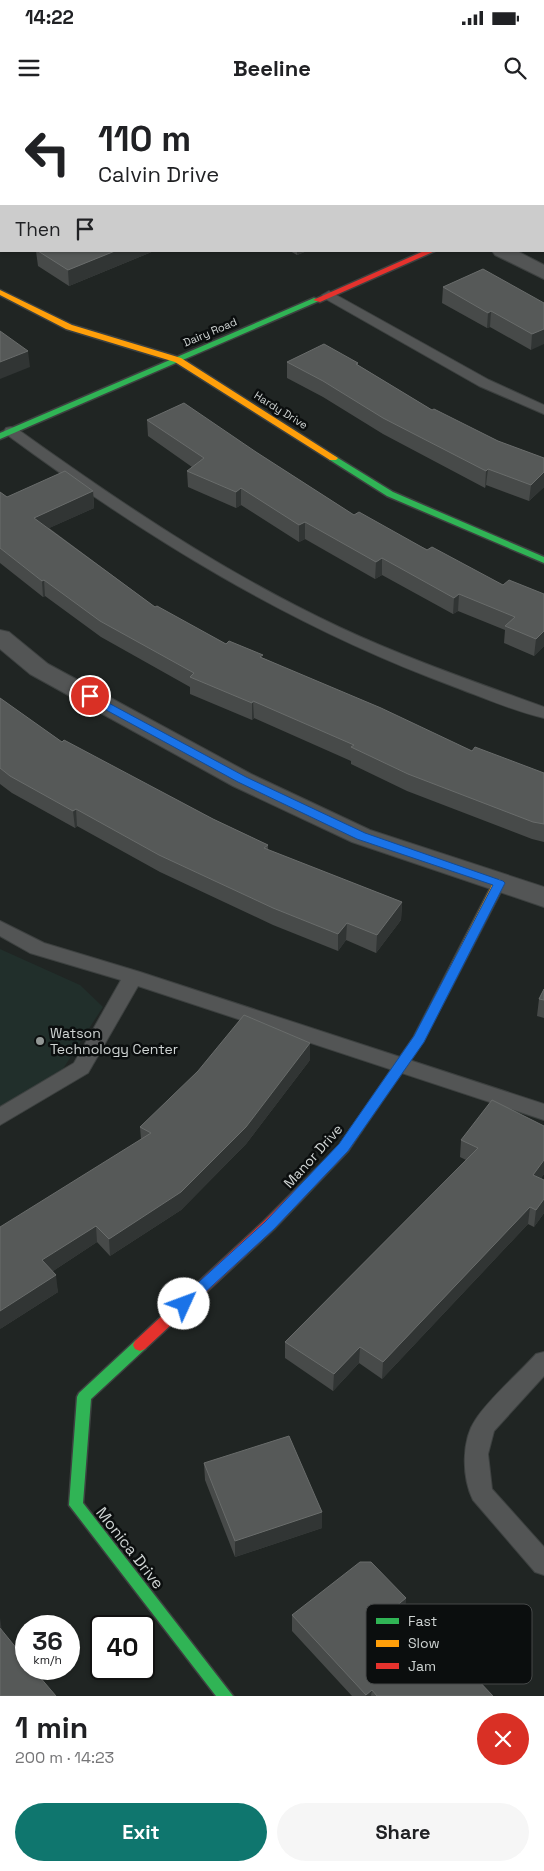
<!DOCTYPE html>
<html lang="en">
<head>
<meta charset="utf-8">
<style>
	body { margin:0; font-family:"Space Grotesk",sans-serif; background:#f6f6f6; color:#202124; height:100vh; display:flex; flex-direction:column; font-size:19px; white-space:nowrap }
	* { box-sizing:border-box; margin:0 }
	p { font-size:16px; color:#757577 }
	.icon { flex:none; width:28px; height:28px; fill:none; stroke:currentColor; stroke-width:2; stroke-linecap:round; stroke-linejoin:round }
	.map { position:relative; height:1596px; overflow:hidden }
	.side { display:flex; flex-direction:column; background:#fff; flex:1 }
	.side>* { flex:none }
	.top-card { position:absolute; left:0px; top:0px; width:545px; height:152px; box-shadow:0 1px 4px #0004; background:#fff; color:#202124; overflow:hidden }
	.speed { position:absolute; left:15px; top:1515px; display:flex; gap:10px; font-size:25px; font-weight:700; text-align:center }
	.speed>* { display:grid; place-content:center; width:65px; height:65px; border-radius:50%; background:#fff; box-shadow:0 1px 4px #0004; line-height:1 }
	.speed small { font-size:12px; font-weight:400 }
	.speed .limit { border:2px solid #111; border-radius:8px; background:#fff; color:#111 }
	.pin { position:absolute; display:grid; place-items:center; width:42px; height:42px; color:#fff; margin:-21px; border:2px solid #fff; border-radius:50%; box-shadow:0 1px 5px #0007 }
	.me { position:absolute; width:55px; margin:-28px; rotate:47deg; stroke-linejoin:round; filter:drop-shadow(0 0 4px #0008) }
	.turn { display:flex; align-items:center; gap:18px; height:105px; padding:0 15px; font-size:22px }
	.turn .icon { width:65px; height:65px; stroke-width:2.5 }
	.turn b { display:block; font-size:35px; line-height:42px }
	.then { display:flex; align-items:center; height:48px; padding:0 15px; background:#0003; gap:10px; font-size:19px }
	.round { display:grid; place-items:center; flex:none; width:52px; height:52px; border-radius:26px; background:#f6f6f6 }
	.summary { display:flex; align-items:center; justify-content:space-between; height:85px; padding:0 15px }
	h1 { font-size:30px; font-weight:700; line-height:38px }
	.cta { display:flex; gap:10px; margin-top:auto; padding:10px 15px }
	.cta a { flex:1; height:58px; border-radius:30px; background:#0f766e; color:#fff; font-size:20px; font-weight:700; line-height:58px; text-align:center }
	.cta a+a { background:#f6f6f6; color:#202124 }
	.status { display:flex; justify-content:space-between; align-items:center; height:35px; padding:0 25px; background:#fff; direction:ltr }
	.status svg { height:14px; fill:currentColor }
	header { display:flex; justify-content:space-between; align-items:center; height:65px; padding:0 15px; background:#fff; font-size:22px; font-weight:700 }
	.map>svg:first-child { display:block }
	.built { fill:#212f2b }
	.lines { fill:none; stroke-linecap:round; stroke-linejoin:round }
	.lane-casing { stroke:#3d4140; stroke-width:2 }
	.street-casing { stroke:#3d4140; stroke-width:2 }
	.fast-casing { stroke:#3d4140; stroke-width:3 }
	.slow-casing { stroke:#3d4140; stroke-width:3 }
	.jam-casing { stroke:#3d4140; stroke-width:3 }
	.lane { fill:#535555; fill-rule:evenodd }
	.street { fill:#535555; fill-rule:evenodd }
	.fast { fill:#30b455; fill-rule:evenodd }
	.slow { fill:#ff9f0a; fill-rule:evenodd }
	.jam { fill:#e5322d; fill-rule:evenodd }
	.wall { fill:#474a49 }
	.shaded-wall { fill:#313534 }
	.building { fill:#565958; stroke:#696c6b }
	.route { fill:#1a73e8; stroke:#114b97 }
	.poi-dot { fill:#929795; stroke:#0b0e0e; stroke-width:2 }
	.labels { text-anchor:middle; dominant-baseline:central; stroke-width:5; stroke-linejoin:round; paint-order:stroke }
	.far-street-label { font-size:11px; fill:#cfd4d3; stroke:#0b0e0e }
	.poi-label { font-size:14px; fill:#cfd4d3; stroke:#0b0e0e; text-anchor:start }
	.street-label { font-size:14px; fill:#cfd4d3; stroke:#0b0e0e }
	.near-street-label { font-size:16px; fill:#cfd4d3; stroke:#0b0e0e }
	.key { fill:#0b0e0e; stroke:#464949; stroke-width:1 }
	.key-label { font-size:14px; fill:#cfd4d3 }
</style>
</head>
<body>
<div class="status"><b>14:22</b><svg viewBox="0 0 49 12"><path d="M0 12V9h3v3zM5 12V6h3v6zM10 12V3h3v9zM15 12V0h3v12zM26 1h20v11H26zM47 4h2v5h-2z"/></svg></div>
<header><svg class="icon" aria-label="menu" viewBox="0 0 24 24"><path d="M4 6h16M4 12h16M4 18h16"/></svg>Beeline<svg class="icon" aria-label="search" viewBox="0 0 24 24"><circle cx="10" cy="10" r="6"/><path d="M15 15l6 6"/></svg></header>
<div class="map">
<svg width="544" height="1596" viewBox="0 0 544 1596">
	<rect width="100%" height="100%" fill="#202523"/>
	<path class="built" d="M0 849 80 885 103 907 59 975 0 1009Z"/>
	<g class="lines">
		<defs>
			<path id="lane" d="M329 191 489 280 544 305V314L479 286 324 198 322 195Z
				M11 327 16 328C119 402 224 473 339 527 405 558 475 582 544 607V618C514 611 484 598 455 587 290 526 147 438 6 334L4 331 6 328Z
				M0 821 44 843 140 872 544 1004V1020L138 886 88 973 0 1025V1007L74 963 121 880 30 853 0 836Z
				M544 1252V1276L494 1331 488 1354 492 1389 544 1447V1475L535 1472 473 1400C462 1378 461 1340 476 1319 490 1298 518 1274 536 1254Z"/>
			<path id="street" d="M492 151H517L544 165V179L495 155Z
				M0 530 9 532 48 564 251 674 370 730 544 787V807L352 742 233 686 30 574 0 549Z"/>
			<path id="fast" d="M314 198 321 200 0 339V333Z
				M333 355 393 392 544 457V463L387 396 330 360 328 358Z
				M140 1239 145 1241 147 1245 145 1249 91 1299 83 1403 233 1596H216L69 1405 77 1297 79 1293 135 1241Z"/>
			<path id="slow" d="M0 190 72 225 181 258 338 358 336 360H330L175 262 66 229 0 195Z
				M499 779 505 783 423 942 360 1033H352L350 1030 352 1027 414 937 493 783Z"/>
			<path id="jam" d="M424 151H435L320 202 313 200Z
				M356 1025 360 1027 362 1030 348 1051 274 1129 145 1249 140 1251 135 1249 133 1245 135 1241 264 1121 340 1045 352 1027Z"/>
		</defs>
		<use href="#lane" class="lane-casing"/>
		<use href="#street" class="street-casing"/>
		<use href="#fast" class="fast-casing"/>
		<use href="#slow" class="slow-casing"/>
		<use href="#jam" class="jam-casing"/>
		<use href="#lane" class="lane"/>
		<use href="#street" class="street"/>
		<use href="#fast" class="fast"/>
		<use href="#slow" class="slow"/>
		<use href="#jam" class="jam"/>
	</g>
	<path class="wall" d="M36 151H154L69 186 38 166Z
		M290 151H307L297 155Z
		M443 187 544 203 531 250 490 227 487 228 442 203Z
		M287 262 358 263V265L432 310 498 341 544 358V387L529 401 486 385 485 388 383 334 323 297 287 278Z
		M147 320 256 352 354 415 503 485 544 494V546L534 556 504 543 505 530 458 511 453 514 382 475 375 479 305 439 299 442 241 405 236 408 188 387 187 371 192 367 148 336Z
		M93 391 94 408 49 428 155 507 226 544 263 558 472 651 544 673V742L532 739 407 691 351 664V661L254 618 252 620 190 594V587L101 537 45 496 43 497 0 463V392L7 397Z
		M0 598 62 642 213 719 268 745V750L402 802 401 820 376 853 346 840 338 851 273 825 160 772 77 726 75 728 12 693 0 684Z
		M544 889V918L537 916 539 899Z
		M310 960 246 1044 181 1110 110 1156 97 1142 53 1171 58 1192 0 1229 141 1039 140 1027Z
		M544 1026V1074L541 1078 544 1080V1113L534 1127 528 1124 382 1279 359 1263 333 1291 285 1258V1242L466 1060 460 1057 461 1040Z
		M204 1363 322 1412V1428L235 1457 205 1380Z
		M406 1498 404 1514 397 1520 445 1570 493 1596H352L292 1531V1515Z"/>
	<path class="shaded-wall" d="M1 83V99H0V84Z
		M115 151H154L69 186 68 170Z
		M297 151H307L297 155Z
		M491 211 490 227 487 228 488 213Z
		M544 229V244L531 250 532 234Z
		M28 251 30 267 0 279V262Z
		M488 369 486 385 485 388 486 371Z
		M544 372V387L529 401 531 385Z
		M241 388V405L236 408V392Z
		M93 391 94 408 36 434 34 418Z
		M305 422V439L299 442V425Z
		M382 458V475L375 479 376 462Z
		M44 480 45 496 43 497 42 481Z
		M459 494 458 511 453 514 454 498Z
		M544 531V546L534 556 536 539Z
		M253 601 254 618 252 620V603Z
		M76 709 77 726 75 728 73 711Z
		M402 802 401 820 376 853 377 835Z
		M347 823 346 840 338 851V834Z
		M310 943V960L246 1044 181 1110 110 1156 109 1139Z
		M544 1060V1074L531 1092 533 1075Z
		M544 1099V1113L534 1127 536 1110Z
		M530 1107 528 1124 382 1279 383 1262Z
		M96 1126 97 1142 44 1177 42 1160Z
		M56 1175 58 1192 0 1229V1211Z
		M360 1247 359 1263 333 1291 334 1274Z
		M322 1412V1428L235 1457V1441Z
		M406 1498 404 1514 388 1527 389 1512Z
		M0 1518 2 1531 0 1532Z
		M372 1590 371 1596H366V1595Z"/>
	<path class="building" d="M110 0H155V1H109Z
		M38 151H115L68 170Z
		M483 169 544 203V229L532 234 491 211 488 213 443 187Z
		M0 231 28 251 0 262Z
		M324 244 358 263 356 264 432 310 434 309 498 341 544 358V372L531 385 488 369 486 371 383 318 323 281 287 262Z
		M184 303 256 352 354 415 359 412 427 450 432 447 503 485 509 480 544 494V531L536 539 505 526 515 517 459 494 454 498 382 458 376 462 305 422 299 425 241 388 236 392 187 371 204 358 147 320Z
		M65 371 93 391 34 418 155 507 157 506 226 544 229 541 263 555 260 557 381 608 472 651 475 647 544 673V724L533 722 408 674 351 647 354 645 253 601 252 603 190 577 194 573 100 521 44 480 42 481 0 448V392L7 397Z
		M0 598 62 642 64 640 213 719 268 745 264 748 402 802 377 835 347 823 338 834 273 808 159 755 76 709 73 711 10 676 0 668Z
		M544 889V900L539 899Z
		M244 915 310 943 246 1027 181 1092 109 1139 96 1126 42 1160 56 1175 0 1211V1127L151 1033 140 1027 198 971Z
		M492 1000 544 1026V1060L533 1075 544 1080V1099L536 1110 530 1107 383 1262 360 1247 334 1274 285 1242 478 1048 461 1040Z
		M289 1336 322 1412 235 1441 204 1363Z
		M360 1462H371L406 1498 389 1512 445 1570 458 1559 493 1596H377L372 1590 366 1595 292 1515Z
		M0 1528 26 1560V1569H33L56 1596H0Z"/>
	<path class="route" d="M90 593 246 677 365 733 503 781 505 783 424 942 348 1051 274 1129 188 1208H179L177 1204 179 1200 265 1122 339 1044 414 936 493 785 357 739 238 682 86 599V594Z"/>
	<circle class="poi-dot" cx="40" cy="941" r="5"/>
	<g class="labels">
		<g class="far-street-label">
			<text transform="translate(210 232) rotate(-23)">Dairy Road</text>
			<text transform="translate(281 310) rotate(32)">Hardy Drive</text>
		</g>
		<g class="poi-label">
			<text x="50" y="933">Watson<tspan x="50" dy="16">Technology Center</tspan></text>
		</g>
		<g class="street-label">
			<text transform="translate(313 1056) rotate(-48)">Manor Drive</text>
		</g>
		<g class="near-street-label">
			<text transform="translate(130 1448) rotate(52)">Monica Drive</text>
		</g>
	</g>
	<rect x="366" y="1504" width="166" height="80" rx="8" class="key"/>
	<rect x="376" y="1518" width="23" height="6" fill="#30b455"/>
	<rect x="376" y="1540" width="23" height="7" fill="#ff9f0a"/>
	<rect x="376" y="1563" width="23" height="6" fill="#e5322d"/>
	<g class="key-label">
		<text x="408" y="1526">Fast</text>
		<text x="408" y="1548">Slow</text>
		<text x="408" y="1571">Jam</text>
	</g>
</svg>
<div class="speed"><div>36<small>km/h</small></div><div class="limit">40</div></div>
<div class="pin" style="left:90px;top:596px;background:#d93025"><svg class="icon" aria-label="arrive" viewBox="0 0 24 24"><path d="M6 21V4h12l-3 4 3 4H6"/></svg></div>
<svg class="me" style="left:184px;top:1204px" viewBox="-20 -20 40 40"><circle r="19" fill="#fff"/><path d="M0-13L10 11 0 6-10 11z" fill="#1a73e8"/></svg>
<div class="top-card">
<div class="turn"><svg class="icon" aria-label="left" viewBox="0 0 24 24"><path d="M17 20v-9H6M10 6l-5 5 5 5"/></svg><div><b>110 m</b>Calvin Drive</div></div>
<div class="then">Then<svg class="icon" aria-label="arrive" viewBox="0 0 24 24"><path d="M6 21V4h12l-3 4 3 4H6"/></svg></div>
</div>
</div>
<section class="side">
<div class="summary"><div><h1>1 min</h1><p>200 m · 14:23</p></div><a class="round" style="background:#d93025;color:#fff"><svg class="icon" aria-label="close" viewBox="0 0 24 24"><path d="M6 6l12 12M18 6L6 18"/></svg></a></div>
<div class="cta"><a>Exit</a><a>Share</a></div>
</section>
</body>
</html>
